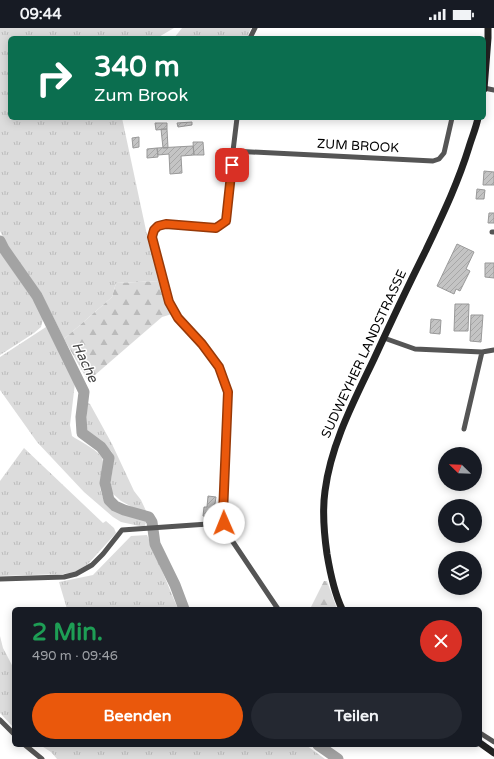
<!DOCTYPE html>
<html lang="de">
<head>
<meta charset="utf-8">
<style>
	body { margin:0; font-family:"Varela Round",sans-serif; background:#242831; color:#f1f3f6; height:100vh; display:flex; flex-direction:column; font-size:15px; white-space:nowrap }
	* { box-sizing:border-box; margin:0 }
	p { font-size:13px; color:#9ea1a6 }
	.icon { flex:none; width:22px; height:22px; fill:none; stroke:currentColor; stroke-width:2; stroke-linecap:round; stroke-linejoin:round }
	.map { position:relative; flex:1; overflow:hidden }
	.drawer { position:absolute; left:12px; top:579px; width:470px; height:140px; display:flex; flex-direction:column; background:#171b24; border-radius:6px; box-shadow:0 2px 10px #0003 }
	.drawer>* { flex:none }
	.top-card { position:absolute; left:8px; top:8px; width:478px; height:84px; border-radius:6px; box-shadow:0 2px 10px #0003; background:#0b6e4f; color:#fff; overflow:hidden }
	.needle { width:26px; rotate:293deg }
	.tools { position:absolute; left:438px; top:419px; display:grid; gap:8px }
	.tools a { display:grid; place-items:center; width:44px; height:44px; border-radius:50%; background:#171b24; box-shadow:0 2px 10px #0003; font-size:20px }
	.pin { position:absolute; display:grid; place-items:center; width:34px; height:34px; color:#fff; margin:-17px; border-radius:8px; box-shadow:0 2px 6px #0006 }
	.me { position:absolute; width:44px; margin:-22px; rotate:359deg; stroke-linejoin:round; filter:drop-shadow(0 0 3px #0008) }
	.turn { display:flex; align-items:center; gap:14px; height:84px; padding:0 20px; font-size:18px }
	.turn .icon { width:52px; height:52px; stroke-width:2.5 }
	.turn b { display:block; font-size:28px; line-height:34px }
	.round { display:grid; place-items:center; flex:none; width:42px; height:42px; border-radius:21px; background:#242831 }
	.head { display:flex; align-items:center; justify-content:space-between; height:68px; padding:0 20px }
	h1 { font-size:24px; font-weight:700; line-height:30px; color:#1e9e55 }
	.cta { display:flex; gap:8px; margin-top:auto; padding:8px 20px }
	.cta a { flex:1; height:46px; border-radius:24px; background:#ea580c; color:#fff; font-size:16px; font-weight:700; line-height:46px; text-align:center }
	.cta a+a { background:#242831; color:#f1f3f6 }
	.status { display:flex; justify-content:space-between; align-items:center; height:28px; padding:0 20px; background:#171b24; direction:ltr }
	.status svg { height:11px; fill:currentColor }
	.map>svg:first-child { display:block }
	.grass { fill:url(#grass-tufts) }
	.forest { fill:url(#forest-firs) }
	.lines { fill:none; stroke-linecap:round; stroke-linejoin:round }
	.river { stroke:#a3a3a3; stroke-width:11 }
	.building { fill:url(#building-hatch); stroke:#999 }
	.street { stroke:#555; stroke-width:5 }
	.secondary { stroke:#222; stroke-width:7 }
	.route-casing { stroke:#983908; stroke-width:10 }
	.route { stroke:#ea580c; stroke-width:7 }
	.labels { text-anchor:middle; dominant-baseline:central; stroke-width:3; stroke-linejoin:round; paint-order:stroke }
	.street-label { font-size:13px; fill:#000; stroke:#fff }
	.water-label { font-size:14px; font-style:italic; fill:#444; stroke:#fff }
</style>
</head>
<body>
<div class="status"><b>09:44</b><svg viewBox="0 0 49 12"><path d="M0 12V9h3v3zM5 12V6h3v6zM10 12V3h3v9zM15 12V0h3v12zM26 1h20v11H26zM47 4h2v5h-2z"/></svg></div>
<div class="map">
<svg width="494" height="731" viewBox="0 0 494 731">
	<defs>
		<pattern id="grass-tufts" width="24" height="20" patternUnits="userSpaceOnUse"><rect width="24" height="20" fill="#dcdcdc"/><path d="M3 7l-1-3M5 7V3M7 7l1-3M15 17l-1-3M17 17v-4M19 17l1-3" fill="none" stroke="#bbb"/></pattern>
		<pattern id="forest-firs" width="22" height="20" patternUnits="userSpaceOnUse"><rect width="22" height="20" fill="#dcdcdc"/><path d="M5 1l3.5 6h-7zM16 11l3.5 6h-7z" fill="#bbb"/></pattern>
		<pattern id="building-hatch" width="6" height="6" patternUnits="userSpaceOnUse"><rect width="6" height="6" fill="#c4c4c4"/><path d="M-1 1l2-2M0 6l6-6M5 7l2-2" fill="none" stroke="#a7a7a7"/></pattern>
	</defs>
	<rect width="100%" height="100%" fill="#fff"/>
	<path class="grass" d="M0 0H174L157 10H10V90H122L147 207 160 253 116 255 112 269 64 311 42 266 9 221 0 203Z
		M182 0H251L247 10H174Z
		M0 224 38 279 43 291 41 299 34 305 0 327Z
		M46 299 75 355 70 397 72 408C79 413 94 420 100 427 107 434 100 448 100 457 100 461 102 468 104 472 114 486 132 484 145 493L146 495 144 499 121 494 113 489 84 464 37 414 0 362V329Z
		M88 375 90 376 112 416 134 463 141 472 147 485V486H145L121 473 112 465 110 459 114 431 112 424 107 419 86 402 87 377Z
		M24 420 103 495 106 493 114 500 116 505 88 536 75 544 63 546 0 548V453Z
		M147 507 178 581H67L59 554 93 547 131 508Z
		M0 608 3 620 14 641V700L0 685Z
		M40 717H306L325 731H57L51 724Z"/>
	<path class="forest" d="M160 253 172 286 162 289 88 353 64 311 112 269 116 255Z
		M324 553H327L337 581H310Z"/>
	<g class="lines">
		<path class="river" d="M0 213 4 221 37 268 84 364 81 389 82 405 101 419 109 430 105 455 109 472 115 478 124 482 149 489 152 494 155 516 175 557 184 581
			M318 717 338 731"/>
	</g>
	<path class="building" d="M192 94V97L178 99 177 95Z
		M155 95H167V101L156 102Z
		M161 101H167L168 120H163Z
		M139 109V119L133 120 132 110Z
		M193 114H203L204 127H194Z
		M193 118 194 127 181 128 182 145 170 146 169 126 158 127 157 120Z
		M157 120 158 129 147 130V121Z
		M484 143 494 144V157H483Z
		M477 161 485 162 484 171H476Z
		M489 185H494V195H488Z
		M457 216 474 224 466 241 470 243 460 263 456 261 454 266 437 258Z
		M485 235H494V250L485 249Z
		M455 276H469L468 303H454Z
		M471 287H483L481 314 470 313Z
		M431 291 441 292 440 306 430 305Z
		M208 468 216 469 213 489 203 488 204 479H207Z"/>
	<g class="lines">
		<path class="street" d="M250 10 255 0
			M484 60 494 62
			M233 123 237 90
			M492 204H494
			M384 310 415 321 482 324 494 322
			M464 401 482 324
			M225 503 223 486 225 458 228 364 219 339 202 316 178 290 169 273 152 209 154 202 158 198 166 196 216 200 226 193 233 123 433 133 439 131 444 125 452 90
			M0 551 64 549 76 546 92 537 103 526 122 502 208 496C218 498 222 500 229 508L278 581
			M0 692 14 706
			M480 705 494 714
			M25 717 42 731"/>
		<path class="secondary" d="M484 61 488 10V0
			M342 581C334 564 330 544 327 526 324 505 322 484 325 463 331 416 354 373 374 331 391 294 408 258 426 222 442 188 458 155 469 119 472 109 476 100 478 90
			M480 715 494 725"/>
	</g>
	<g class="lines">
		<defs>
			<path id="route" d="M224 495 223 486 228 364 219 339 202 316 178 290 169 274 152 209 154 202 158 198 166 196 216 200 226 193 232 137"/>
		</defs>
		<use href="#route" class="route-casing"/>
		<use href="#route" class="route"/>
	</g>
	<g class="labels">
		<g class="street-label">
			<text transform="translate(358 118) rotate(3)">ZUM BROOK</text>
			<text transform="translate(364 326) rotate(-65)">SUDWEYHER LANDSTRASSE</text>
		</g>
		<g class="water-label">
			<text transform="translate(85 334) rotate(65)">Hache</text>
		</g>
	</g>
</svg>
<div class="tools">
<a><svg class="needle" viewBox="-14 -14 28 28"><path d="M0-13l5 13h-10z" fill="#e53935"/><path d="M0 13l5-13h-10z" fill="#9ea1a6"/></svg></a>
<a><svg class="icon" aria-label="search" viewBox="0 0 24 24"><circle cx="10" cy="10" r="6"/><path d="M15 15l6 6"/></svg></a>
<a><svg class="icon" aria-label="layers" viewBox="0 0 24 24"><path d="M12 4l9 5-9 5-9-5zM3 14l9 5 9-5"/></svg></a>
</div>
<div class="pin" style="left:232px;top:137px;background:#d93025"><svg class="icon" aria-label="arrive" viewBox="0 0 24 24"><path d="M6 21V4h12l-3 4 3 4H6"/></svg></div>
<svg class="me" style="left:224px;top:495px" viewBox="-20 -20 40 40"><circle r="19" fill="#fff"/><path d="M0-13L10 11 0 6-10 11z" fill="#ea580c"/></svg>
<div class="top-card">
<div class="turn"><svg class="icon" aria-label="right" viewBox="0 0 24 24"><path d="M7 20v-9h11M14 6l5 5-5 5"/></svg><div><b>340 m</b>Zum Brook</div></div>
</div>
<section class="drawer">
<div class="head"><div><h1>2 Min.</h1><p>490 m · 09:46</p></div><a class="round" style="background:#d93025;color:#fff"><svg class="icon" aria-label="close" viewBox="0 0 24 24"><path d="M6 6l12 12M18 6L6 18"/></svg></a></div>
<div class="cta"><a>Beenden</a><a>Teilen</a></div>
</section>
</div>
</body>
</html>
